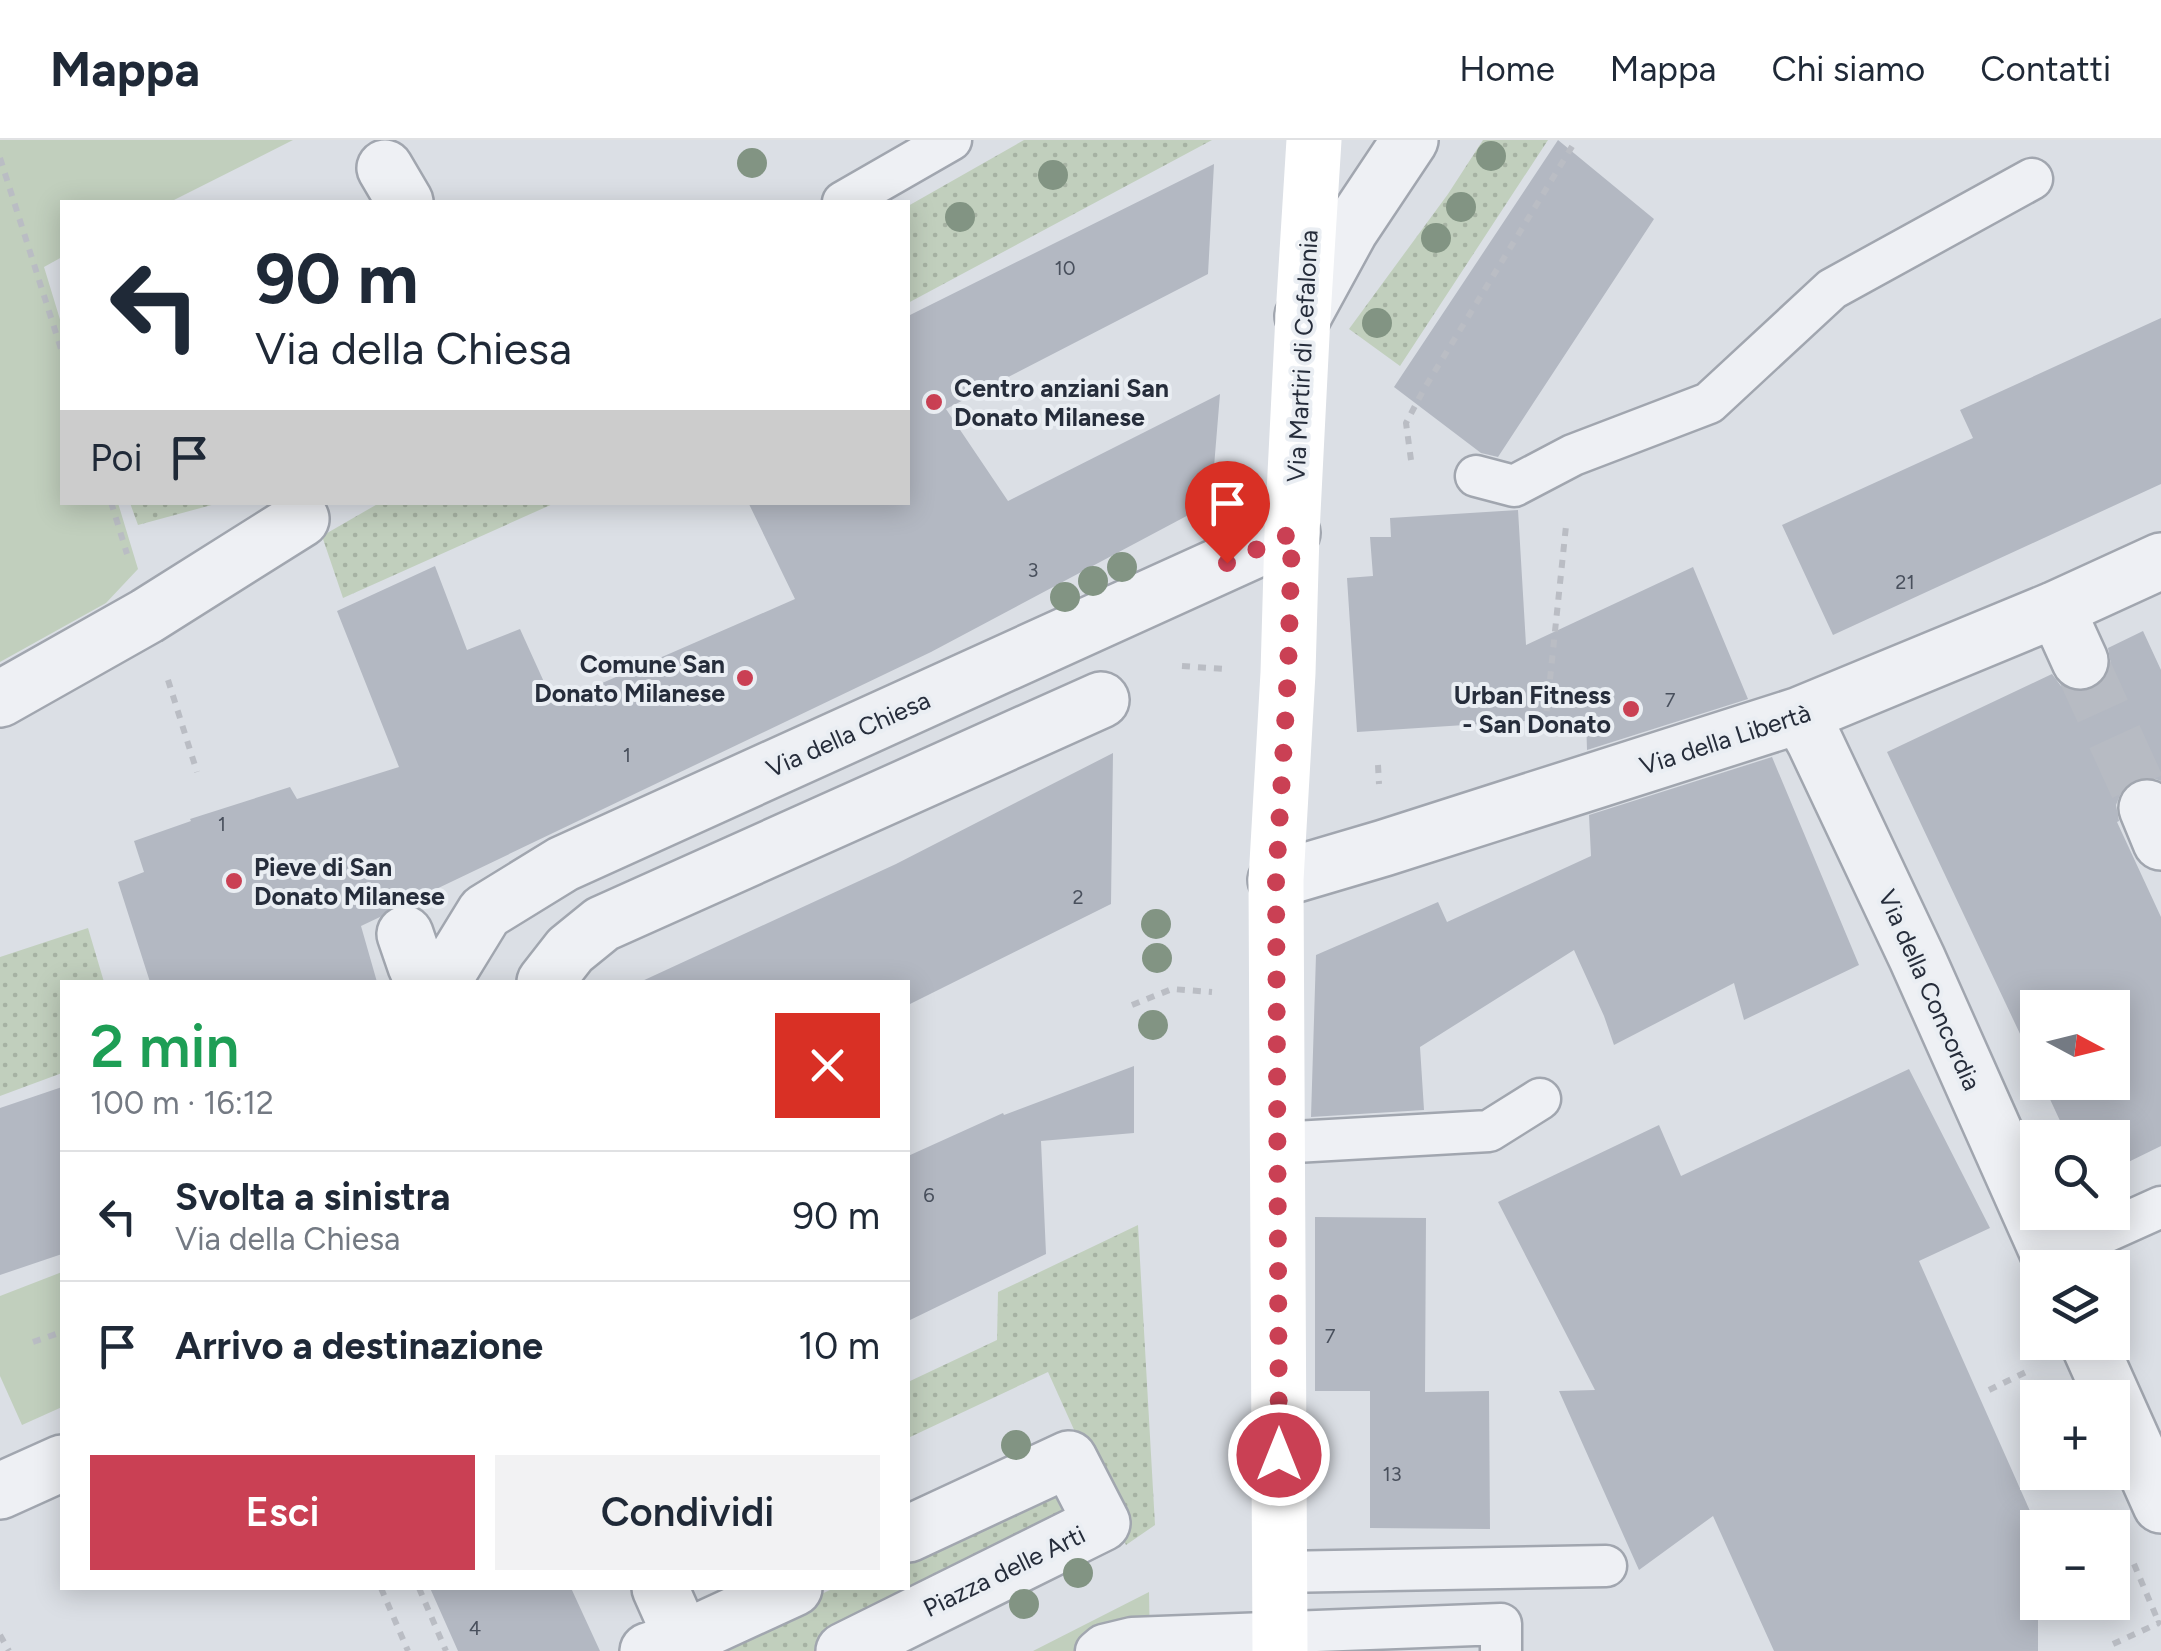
<!DOCTYPE html>
<html lang="it">
<head>
<meta charset="utf-8">
<style>
	body { margin:0; font-family:Figtree,sans-serif; background:#f2f2f3; color:#1f2937; height:100vh; display:flex; flex-direction:column; font-size:38px; white-space:nowrap }
	* { box-sizing:border-box; margin:0 }
	p { font-size:32px; color:#747a83 }
	.icon { flex:none; width:55px; height:55px; fill:none; stroke:currentColor; stroke-width:2; stroke-linecap:round; stroke-linejoin:round }
	.map { position:relative; flex:1; overflow:hidden }
	.drawer { position:absolute; left:60px; top:840px; width:850px; height:610px; display:flex; flex-direction:column; background:#fff; border-radius:0px; box-shadow:0 5px 25px #0003 }
	.drawer>* { flex:none }
	.guide { position:absolute; left:60px; top:60px; width:850px; height:305px; border-radius:0px; box-shadow:0 5px 25px #0003; background:#fff; color:#1f2937; overflow:hidden }
	.needle { width:65px; rotate:97deg }
	.fabs { position:absolute; left:2020px; top:850px; display:grid; gap:20px }
	.fabs a { display:grid; place-items:center; width:110px; height:110px; border-radius:0px; background:#fff; box-shadow:0 5px 25px #0003; font-size:50px }
	.pin { position:absolute; display:grid; place-items:center; width:85px; height:85px; color:#fff; margin:-102px -42px; border-radius:50% 50% 50% 0; rotate:-45deg; box-shadow:0 0 10px #0007 }
	.pin .icon { rotate:45deg }
	.me { position:absolute; width:110px; margin:-55px; rotate:0deg; stroke-linejoin:round; filter:drop-shadow(0 0 8px #0008) }
	.turn { display:flex; align-items:center; gap:35px; height:210px; padding:0 30px; font-size:45px }
	.turn .icon { width:130px; height:130px; stroke-width:2.5 }
	.turn b { display:block; font-size:70px; line-height:85px }
	.then { display:flex; align-items:center; height:95px; padding:0 30px; background:#0003; gap:20px; font-size:38px }
	.round { display:grid; place-items:center; flex:none; width:105px; height:105px; border-radius:0px; background:#f2f2f3 }
	.head { display:flex; align-items:center; justify-content:space-between; height:170px; padding:0 30px }
	h1 { font-size:60px; font-weight:600; line-height:75px; color:#1e9e55 }
	.cta { display:flex; gap:20px; margin-top:auto; padding:20px 30px }
	.cta a { flex:1; height:115px; border-radius:0px; background:#ca4054; color:#fff; font-size:40px; font-weight:600; line-height:115px; text-align:center }
	.cta a+a { background:#f2f2f3; color:#1f2937 }
	ul { padding:0; list-style:none }
	li { display:flex; align-items:center; gap:30px; height:130px; padding:0 30px; border-top:2px solid #e0e1e3 }
	li div { flex:1 }
	li b { display:block; font-size:38px }
	li em { font-style:normal }
	header { display:flex; align-items:center; gap:60px; box-sizing:border-box; height:140px; padding:0 50px; background:#fff; border-bottom:2px solid #e0e1e3 }
	header strong { font-size:48px }
	nav { display:flex; gap:55px; margin-inline-start:auto; font-size:35px }
	.map>svg:first-child { display:block }
	.grass { fill:url(#grass-dots) }
	.green { fill:#c1cfbd }
	.building { fill:#b3b8c2 }
	.lines { fill:none; stroke-linecap:round; stroke-linejoin:round }
	.street-tunnel { stroke:#b7bbc3; stroke-width:55; stroke-dasharray:55 28; stroke-linecap:butt }
	.lane-casing { stroke:#a1a6af; stroke-width:45 }
	.street-casing { stroke:#a1a6af; stroke-width:60 }
	.path { stroke:#babdc4; stroke-width:6; stroke-dasharray:8 8; stroke-linecap:butt }
	.lane { stroke:#eef0f4; stroke-width:40 }
	.street { stroke:#eef0f4; stroke-width:55 }
	.secondary { stroke:#fff; stroke-width:55 }
	.tree { fill:#829483 }
	.route { stroke:#ca4054; stroke-width:18; stroke-dasharray:0 32.4 }
	.poi-dot { fill:#ca4054; stroke:#eaeef3; stroke-width:4 }
	.labels { text-anchor:middle; dominant-baseline:central; stroke-width:8; stroke-linejoin:round; paint-order:stroke }
	.number-label { font-size:20px; fill:#49505d }
	.street-label { font-size:25px; fill:#262d3b; stroke:#eaeef3 }
	.poi-label { font-size:25px; font-weight:bold; fill:#262d3b; stroke:#eaeef3; text-anchor:start }
</style>
</head>
<body>
<header>
<strong>Mappa</strong>
<nav><a>Home</a><a>Mappa</a><a>Chi siamo</a><a>Contatti</a></nav>
</header>
<div class="map">
<svg width="2161" height="1511" viewBox="0 0 2161 1511">
	<defs>
		<pattern id="grass-dots" width="8" height="8" patternUnits="userSpaceOnUse" patternTransform="scale(2.5)"><rect width="8" height="8" fill="#c1cfbd"/><path d="M2 2h.1M6 6h.1" fill="none" stroke="#a6b2a3" stroke-width="1.8" stroke-linecap="round"/></pattern>
	</defs>
	<rect width="100%" height="100%" fill="#dbdfe5"/>
	<path class="grass" d="M1024 0H1212L908 163V66Z
		M1483 0H1548L1400 226 1349 189 1448 54Z
		M381 362H555V363L343 458 322 396Z
		M130 363V362L219 363 138 385Z
		M88 788 104 842H62V933L0 956V817Z
		M1138 1085 1155 1385 1126 1405 1048 1232 908 1298V1242L997 1200 998 1152Z
		M1049 1343 1068 1384 815 1511H725L719 1504 834 1448H908V1412Z"/>
	<path class="green" d="M0 0H293L170 62H62V117L44 127 62 186V362L118 363 138 429 106 463 0 522Z
		M62 1132V1267L22 1285 0 1236V1156Z
		M1149 1452 1150 1511H1033Z"/>
	<path class="building" d="M1558 0 1654 79 1498 317 1481 313 1394 247Z
		M1214 24 1208 134 946 269 1008 361 1220 254 1211 363 931 512 407 763 394 765 380 777 361 786 377 842H150L118 742 144 732 134 701 191 681 190 679 290 647 297 659 399 627 337 471 435 426 467 510 520 489 554 564 795 459 748 362H908V176Z
		M2161 178V344L1833 495 1782 385 1973 298 1960 270Z
		M1518 370 1526 505 1693 427 1748 559 1587 610 1586 577 1357 592 1347 438 1373 436 1370 397H1391L1390 378Z
		M2143 491 2161 530V641L2150 637 2134 640 2122 650 2116 665 2119 681 2117 682 2161 777V1006L2112 1030V998H2068L2042 942H2112V868H2038V932L1887 612 2052 534 2061 546 2076 552 2094 549 2105 540 2111 525 2108 508Z
		M1113 613 1111 764 908 865V842H640L896 724Z
		M1772 617 1859 825 1744 880 1734 843 1614 905 1604 876 1574 810 1420 907 1424 970 1311 977 1316 815 1438 762 1447 782 1591 716 1589 675Z
		M1134 926V993L1041 1001 1046 1114 908 1181V1016L1003 973 1004 975Z
		M1909 929 1990 1088 1919 1121 2038 1389V1511H1774L1713 1376 1639 1430 1559 1251 1595 1250 1498 1062 1659 985 1681 1036Z
		M62 947V1114L0 1135V968Z
		M1315 1077 1426 1078 1425 1252 1489 1251 1490 1389 1370 1388V1251H1315Z
		M430 1448H571L600 1511H458Z"/>
	<g class="lines">
		<path class="street-tunnel" d="M2080 521 2147 668"/>
		<defs>
			<path id="lane" d="M843 62 951 0
				M1476 336 1514 346 1573 315 1709 263 1832 149 2032 39
				M1277 1003 1489 991 1540 959
				M2050 1117 2161 1067
				M1280 1432 1606 1426
				M1096 1511 1103 1505 1132 1498 1501 1484V1511"/>
			<path id="street" d="M385 28 405 62
				M1303 176 1350 90 1410 0
				M2054 470 2065 488 2080 521
				M0 559 147 476 301 379
				M1800 575 1815 602 1917 818 2055 1128
				M2147 668 2161 702
				M1276 740 1384 708 1800 575 2054 470 2161 421
				M405 794 416 826 442 841
				M442 842 485 772 563 724 1292 393
				M545 842 570 810 602 784 1101 560
				M2088 1202 2161 1365
				M0 1351 62 1323
				M660 1448 688 1511
				M648 1511 683 1499 794 1448
				M844 1511 1102 1383 1069 1319 908 1394"/>
		</defs>
		<use href="#lane" class="lane-casing"/>
		<use href="#street" class="street-casing"/>
		<path class="path" d="M0 18 62 212
			M1411 320 1406 283 1424 249 1576 0
			M111 362 127 414
			M1182 526 1224 529
			M168 540 197 632
			M1545 587 1566 386
			M1378 625 1379 644
			M1132 865 1172 849 1212 852
			M33 1202 62 1192
			M1989 1250 2030 1230
			M2134 1424 2159 1483
			M381 1448 408 1511
			M419 1448 446 1511
			M0 1495 9 1511
			M2113 1504 2159 1483 2160 1485"/>
		<use href="#lane" class="lane"/>
		<use href="#street" class="street"/>
		<path class="secondary" d="M1280 1511 1276 740 1288 533 1292 393 1303 176 1314 0"/>
	</g>
	<g class="tree">
		<circle cx="1491" cy="16" r="15"/>
		<circle cx="752" cy="23" r="15"/>
		<circle cx="1053" cy="35" r="15"/>
		<circle cx="1461" cy="67" r="15"/>
		<circle cx="960" cy="77" r="15"/>
		<circle cx="1436" cy="98" r="15"/>
		<circle cx="1377" cy="183" r="15"/>
		<circle cx="1122" cy="427" r="15"/>
		<circle cx="1093" cy="441" r="15"/>
		<circle cx="1065" cy="457" r="15"/>
		<circle cx="1156" cy="784" r="15"/>
		<circle cx="1157" cy="818" r="15"/>
		<circle cx="1153" cy="885" r="15"/>
		<circle cx="1016" cy="1305" r="15"/>
		<circle cx="1078" cy="1433" r="15"/>
		<circle cx="1024" cy="1464" r="15"/>
	</g>
	<g class="lines">
		<path class="route" d="M1227 423 1292 393 1288 533 1276 740 1279 1315"/>
	</g>
	<g class="poi-dot">
		<circle cx="934" cy="262" r="10"/>
		<circle cx="745" cy="538" r="10"/>
		<circle cx="1631" cy="569" r="10"/>
		<circle cx="234" cy="741" r="10"/>
	</g>
	<g class="labels">
		<g class="number-label">
			<text x="1065" y="128">10</text>
			<text x="1033" y="430">3</text>
			<text x="1905" y="442">21</text>
			<text x="1670" y="560">7</text>
			<text x="627" y="615">1</text>
			<text x="222" y="684">1</text>
			<text x="1078" y="757">2</text>
			<text x="929" y="1055">6</text>
			<text x="1330" y="1196">7</text>
			<text x="1392" y="1334">13</text>
			<text x="475" y="1488">4</text>
		</g>
		<g class="street-label">
			<text transform="translate(1302 216) rotate(-87)">Via Martiri di Cefalonia</text>
			<text transform="translate(848 594) rotate(-24)">Via della Chiesa</text>
			<text transform="translate(1725 599) rotate(-18)">Via della Libertà</text>
			<text transform="translate(1930 850) rotate(66)">Via della Concordia</text>
			<text transform="translate(1004 1431) rotate(-26)">Piazza delle Arti</text>
		</g>
		<g class="poi-label">
			<text x="954" y="248">Centro anziani San<tspan x="954" dy="29">Donato Milanese</tspan></text>
			<text x="725" y="524" text-anchor="end">Comune San<tspan x="725" dy="29">Donato Milanese</tspan></text>
			<text x="1611" y="555" text-anchor="end">Urban Fitness<tspan x="1611" dy="29">- San Donato</tspan></text>
			<text x="254" y="727">Pieve di San<tspan x="254" dy="29">Donato Milanese</tspan></text>
		</g>
	</g>
</svg>
<div class="fabs">
<a><svg class="needle" viewBox="-14 -14 28 28"><path d="M0-13l5 13h-10z" fill="#e53935"/><path d="M0 13l5-13h-10z" fill="#747a83"/></svg></a>
<a><svg class="icon" aria-label="search" viewBox="0 0 24 24"><circle cx="10" cy="10" r="6"/><path d="M15 15l6 6"/></svg></a>
<a><svg class="icon" aria-label="layers" viewBox="0 0 24 24"><path d="M12 4l9 5-9 5-9-5zM3 14l9 5 9-5"/></svg></a>
<a>+</a>
<a>−</a>
</div>
<div class="pin" style="left:1227px;top:423px;background:#d93025"><svg class="icon" aria-label="arrive" viewBox="0 0 24 24"><path d="M6 21V4h12l-3 4 3 4H6"/></svg></div>
<svg class="me" style="left:1279px;top:1315px" viewBox="-20 -20 40 40"><circle r="17" fill="#ca4054" stroke="#fff" stroke-width="3"/><path d="M0-11L8 9 0 5-8 9z" fill="#fff"/></svg>
<div class="guide">
<div class="turn"><svg class="icon" aria-label="left" viewBox="0 0 24 24"><path d="M17 20v-9H6M10 6l-5 5 5 5"/></svg><div><b>90 m</b>Via della Chiesa</div></div>
<div class="then">Poi<svg class="icon" aria-label="arrive" viewBox="0 0 24 24"><path d="M6 21V4h12l-3 4 3 4H6"/></svg></div>
</div>
<section class="drawer">
<div class="head"><div><h1>2 min</h1><p>100 m · 16:12</p></div><a class="round" style="background:#d93025;color:#fff"><svg class="icon" aria-label="close" viewBox="0 0 24 24"><path d="M6 6l12 12M18 6L6 18"/></svg></a></div>
<ul>
<li><svg class="icon" aria-label="left" viewBox="0 0 24 24"><path d="M17 20v-9H6M10 6l-5 5 5 5"/></svg><div><b>Svolta a sinistra</b><p>Via della Chiesa</p></div><em>90 m</em></li>
<li><svg class="icon" aria-label="arrive" viewBox="0 0 24 24"><path d="M6 21V4h12l-3 4 3 4H6"/></svg><div><b>Arrivo a destinazione</b></div><em>10 m</em></li>
</ul>
<div class="cta"><a>Esci</a><a>Condividi</a></div>
</section>
</div>
</body>
</html>
